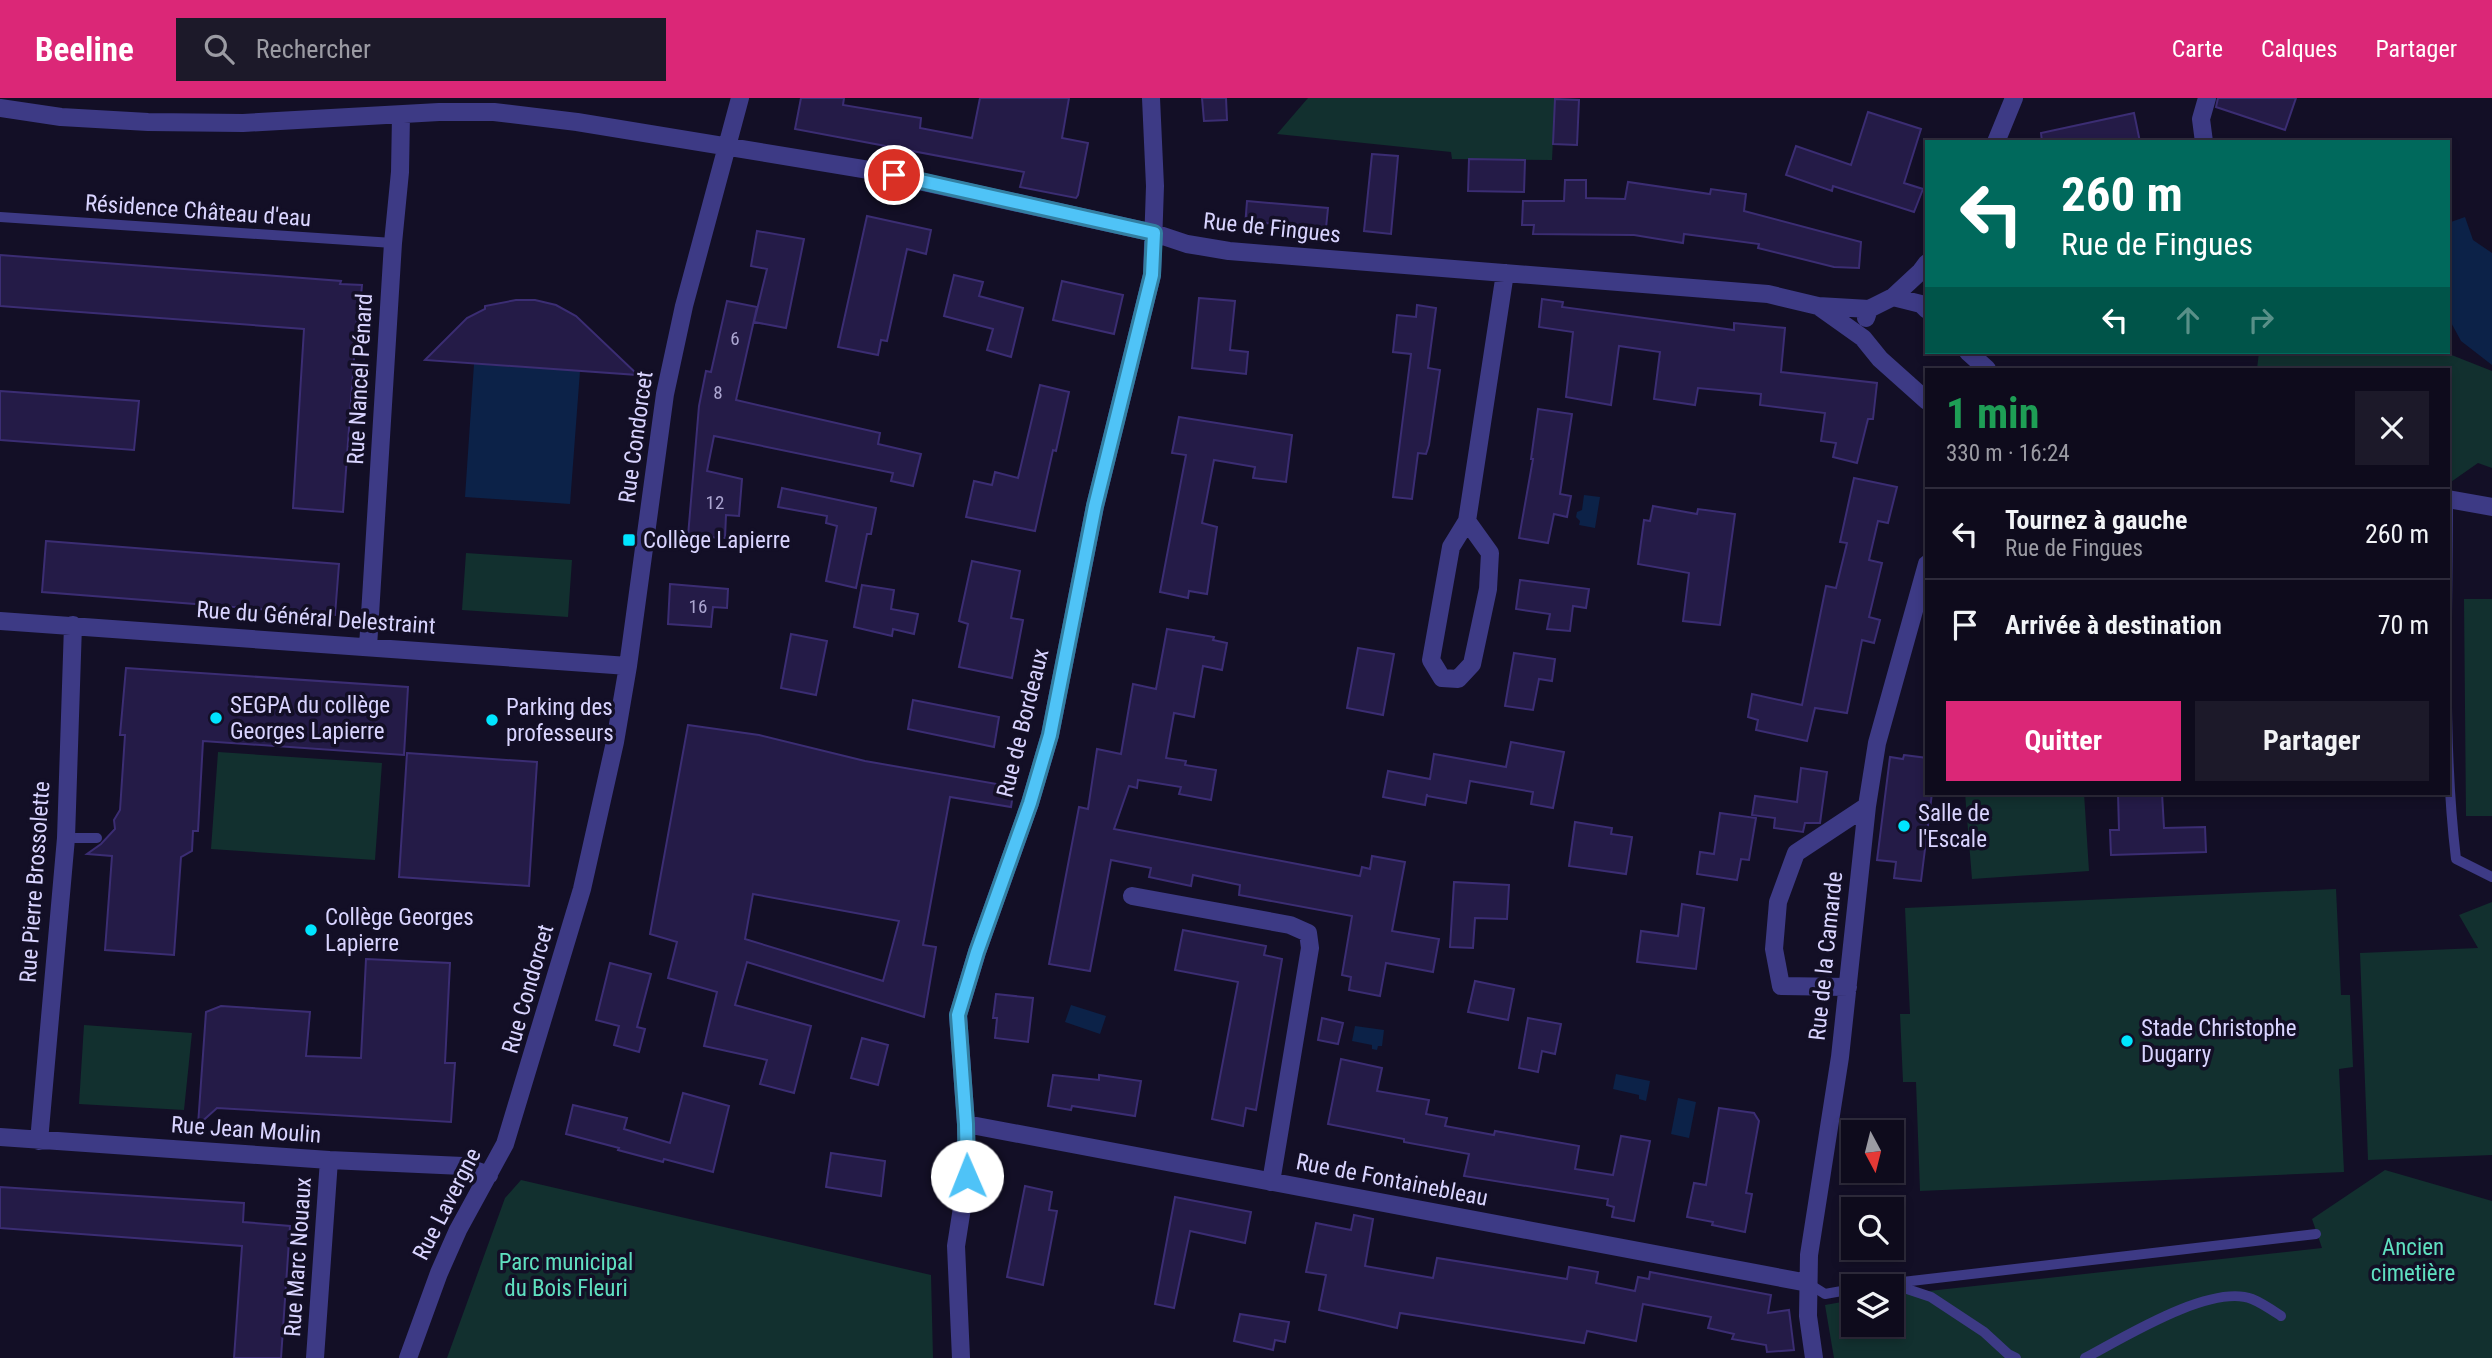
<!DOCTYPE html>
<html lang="fr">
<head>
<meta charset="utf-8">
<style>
	body { margin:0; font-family:"Roboto Condensed",sans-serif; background:#1c1929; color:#f1f3f6; height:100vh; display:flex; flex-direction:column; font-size:26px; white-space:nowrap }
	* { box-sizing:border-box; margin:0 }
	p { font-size:23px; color:#9b9ba3 }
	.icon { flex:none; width:38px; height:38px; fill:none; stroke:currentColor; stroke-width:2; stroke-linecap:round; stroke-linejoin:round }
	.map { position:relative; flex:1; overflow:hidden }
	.side { position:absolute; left:1925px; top:270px; width:525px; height:427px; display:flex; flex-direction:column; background:#0e0b1c; border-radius:0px; box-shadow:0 4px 10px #0003,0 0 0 2px #2e2b3b }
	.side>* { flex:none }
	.top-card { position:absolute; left:1925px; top:42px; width:525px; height:214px; border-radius:0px; box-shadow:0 4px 10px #0003,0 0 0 2px #2e2b3b; background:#00695c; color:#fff; overflow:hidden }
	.needle { width:46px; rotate:173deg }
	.fabs { position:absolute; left:1841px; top:1022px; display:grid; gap:14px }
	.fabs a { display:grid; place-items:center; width:63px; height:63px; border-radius:0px; background:#0e0b1c; box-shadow:0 4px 10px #0003,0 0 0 2px #2e2b3b; font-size:35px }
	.pin { position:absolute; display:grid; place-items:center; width:60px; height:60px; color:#fff; margin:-30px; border:4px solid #fff; border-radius:50%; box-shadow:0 2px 7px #0007 }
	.me { position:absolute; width:77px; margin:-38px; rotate:359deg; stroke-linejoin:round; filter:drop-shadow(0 0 5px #0008) }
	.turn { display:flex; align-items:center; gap:24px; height:147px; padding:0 21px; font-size:32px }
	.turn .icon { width:91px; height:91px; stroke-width:2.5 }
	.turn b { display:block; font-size:49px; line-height:60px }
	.lanes { display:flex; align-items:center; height:66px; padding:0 21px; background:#0003; justify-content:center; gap:35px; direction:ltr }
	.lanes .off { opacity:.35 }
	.round { display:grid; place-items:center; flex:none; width:74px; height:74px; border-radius:0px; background:#1c1929 }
	.headline { display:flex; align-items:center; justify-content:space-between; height:119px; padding:0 21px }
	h1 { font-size:42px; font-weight:700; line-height:52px; color:#1e9e55 }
	.action { display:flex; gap:14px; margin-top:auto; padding:14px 21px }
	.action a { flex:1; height:80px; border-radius:0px; background:#db2777; color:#fff; font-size:28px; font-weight:700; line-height:80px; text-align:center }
	.action a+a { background:#1c1929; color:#f1f3f6 }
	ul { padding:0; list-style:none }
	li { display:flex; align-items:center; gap:21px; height:91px; padding:0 21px; border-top:2px solid #2e2b3b }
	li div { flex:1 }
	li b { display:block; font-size:26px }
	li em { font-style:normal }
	header { display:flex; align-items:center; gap:42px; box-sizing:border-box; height:98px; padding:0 35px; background:#db2777; color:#fff }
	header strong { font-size:33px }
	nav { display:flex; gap:38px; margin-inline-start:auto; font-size:24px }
	.search { width:490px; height:63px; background:#1c1929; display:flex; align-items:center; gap:18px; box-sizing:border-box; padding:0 24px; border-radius:0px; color:#9b9ba3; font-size:26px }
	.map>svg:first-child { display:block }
	.green { fill:#12302f }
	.water { fill:#0c2248 }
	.building { fill:#241b47; stroke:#3b2d73; stroke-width:2; fill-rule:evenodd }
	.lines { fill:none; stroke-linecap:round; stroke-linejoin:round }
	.lane { stroke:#3d3a85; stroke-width:10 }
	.street { stroke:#3d3a85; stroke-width:18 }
	.route-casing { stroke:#337fa1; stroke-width:18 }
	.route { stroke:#4fc3f7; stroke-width:12 }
	.poi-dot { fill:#00e5ff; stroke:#130f26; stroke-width:2.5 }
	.labels { text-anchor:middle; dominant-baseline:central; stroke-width:7; stroke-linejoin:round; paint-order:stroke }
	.number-label { font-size:19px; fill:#aca6d1 }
	.street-label { font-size:23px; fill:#d9d4ff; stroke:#130f26 }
	.poi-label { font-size:23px; fill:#d9d4ff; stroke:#130f26; text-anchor:start }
	.park-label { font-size:23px; fill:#5fe0c0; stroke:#130f26 }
</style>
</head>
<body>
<header>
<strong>Beeline</strong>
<div class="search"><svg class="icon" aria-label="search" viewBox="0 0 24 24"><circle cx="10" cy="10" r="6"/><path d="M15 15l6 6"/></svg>Rechercher</div>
<nav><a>Carte</a><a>Calques</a><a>Partager</a></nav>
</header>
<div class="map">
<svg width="2492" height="1260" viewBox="0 0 2492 1260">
	<rect width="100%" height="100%" fill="#130f26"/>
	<path class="green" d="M1308 0H1555L1552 62 1452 61 1451 54 1277 36Z
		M2259 254H2444L2492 273V370L2478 365 2448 386V271H2257Z
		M466 455 572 462 568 519 462 512Z
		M2464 501H2492V718H2466Z
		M218 654 382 665 375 762 211 751Z
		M1965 695H2084L2089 773 1972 781Z
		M2336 791 2341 897H2350L2353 969 2339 971 2344 1074 1920 1093 1916 984H1903L1900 916H1910L1905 810Z
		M2492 804V1057L2368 1062 2360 855 2478 850 2459 817Z
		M84 927 192 935 184 1012 79 1006Z
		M2385 1072 2492 1103V1260H1834L1825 1207 1853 1202V1227H1892V1197L2322 1150 2312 1121Z
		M521 1082 931 1177 933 1260H447L505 1100Z"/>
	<path class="water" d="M2465 119 2473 142 2492 155V267L2461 243 2448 219V125Z
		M474 266 580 273 570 406 465 399Z
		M1584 397 1600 399 1595 430 1579 427 1580 423 1576 419 1577 414 1582 412Z
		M1071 907 1106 918 1100 936 1065 924Z
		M1355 928 1384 932 1382 948H1378L1377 952 1372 951V947L1352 943Z
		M1616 976 1650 983 1646 1003 1639 1001V997L1613 991Z
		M1678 1000 1696 1004 1689 1040 1671 1036Z"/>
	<path class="building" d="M801 0H844L843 7 921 20 920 30 972 40 980 0H1069L1062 40 1088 45 1078 97 1076 100 1020 89 1024 74 795 31Z
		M1202 0H1226L1227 22 1204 23Z
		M2218 0H2296L2285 32 2216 9Z
		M1555 1 1579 2 1577 47 1553 46Z
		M1868 14 1921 31 1904 85 1923 91 1914 114 1833 88 1832 93 1786 77 1796 48 1851 67Z
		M2134 15 2140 44H2042L2041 35Z
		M1372 56 1398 58 1391 136 1364 133Z
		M1469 61 1525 62 1524 94 1468 93Z
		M1565 82H1586V100L1625 101 1628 84 1710 96 1711 91 1746 96 1744 113 1861 144 1859 170 1834 169 1758 150 1759 146 1684 136 1683 145 1634 137 1533 136 1534 127H1522L1523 103H1564Z
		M1247 103 1328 110 1326 130 1266 125 1263 133 1245 129Z
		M867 118 931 132 926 156 907 151 887 243 881 242 878 257 838 249Z
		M757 133 804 141 786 230 754 224 767 171 751 168Z
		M0 157 341 183 340 186 362 187 359 220 357 219 343 414 293 410 304 231 0 208Z
		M954 177 983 184 979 198 1023 210 1011 259 987 252 993 231 944 218Z
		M1062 183 1123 197 1114 236 1053 222Z
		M1199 200 1235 203 1230 252 1248 254 1246 276 1192 270Z
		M1542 201 1563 204 1562 209 1734 232V225L1785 230 1781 274 1877 285 1873 321H1868L1857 365 1833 359 1836 345 1821 343 1825 315 1760 307 1761 296 1698 290 1695 307 1654 301 1660 254 1619 248 1611 307 1566 299 1573 234 1539 229Z
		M516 202H535L556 207 576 218 638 277 425 262 467 220 485 211V208Z
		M727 203 757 209 736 302 880 335 878 346 921 356 913 388 891 383 893 375 714 338 707 373 742 381 739 418 726 417 725 440 688 438 699 308 706 273 711 274Z
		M1417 207 1436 210 1428 270 1440 272 1429 347 1426 356 1418 355 1412 401 1393 399 1411 256 1393 254 1397 217 1416 219Z
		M1040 287 1069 294 1056 353 1053 352 1035 433 966 419 974 383 992 387 995 374 1018 380Z
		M0 293 139 303 134 352 0 342Z
		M1538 311 1572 316 1560 396 1571 398 1567 419 1554 416 1548 445 1519 440 1533 361H1531Z
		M1179 319 1292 337 1286 384 1253 380 1255 369 1214 362 1202 425 1217 429 1207 496 1189 493 1188 500 1160 494 1186 357 1172 355Z
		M1854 380 1897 389 1888 425 1878 423 1869 462 1882 465 1869 519 1880 522 1874 545 1862 542 1847 615 1815 610 1807 643 1756 632 1758 622 1748 619 1752 596 1802 607 1826 488 1836 490 1847 445 1840 444Z
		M782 390 876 410 871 436H867L856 490 826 483 837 428 826 425 827 418 778 409Z
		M1653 408 1697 416 1698 411 1735 416 1720 527 1683 523 1689 475 1638 466 1644 422 1650 423Z
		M46 443 339 466 335 517 42 494Z
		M972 463 1020 473 1011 520 1023 522 1012 580 959 569 968 526 959 523Z
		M1520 482 1589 491 1586 510 1573 508 1570 533 1547 531 1550 516 1516 511Z
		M670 486 728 491 727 510 713 509 711 529 668 526Z
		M862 487 894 492 891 511 918 516 914 536 893 531 892 538 854 529Z
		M1167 531 1214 539 1213 542 1227 545 1222 572 1203 568 1194 619 1174 615 1166 660 1186 663 1185 667 1216 672 1211 702 1179 696 1181 689 1138 682 1137 690 1129 688 1114 731 1360 778 1362 769 1370 771 1372 758 1405 764 1392 833 1439 841 1433 874 1386 865 1380 898 1349 892 1351 879 1342 877 1352 818 1239 797 1240 787 1193 777 1191 788 1149 779 1151 770 1111 762 1090 873 1049 866 1079 709 1088 711 1097 651 1121 656 1133 586 1156 591Z
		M791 536 827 543 816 597 781 590Z
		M1358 550 1394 556 1383 617 1347 610Z
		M1514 555 1555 561 1552 583 1539 581 1533 612 1505 608Z
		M126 570 408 589 404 657 203 643 198 733H193L192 753 181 759 174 857 105 852 112 758 87 756 101 746 115 731 114 722 120 712 125 637H120Z
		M913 602 999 619 994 649 908 631Z
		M688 627 759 637 865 663 1014 689 1011 709 950 699 923 847 936 849 924 919 747 864 735 907 811 928 794 995 760 986 767 962 704 948 717 894 668 880 677 844 650 836ZM753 796 899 823 883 883 745 841Z
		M1511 644 1564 654 1553 710 1531 706 1533 694 1470 683 1466 705 1427 698V696L1425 707 1383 699 1388 673 1430 681 1434 656 1506 669Z
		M407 655 537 664 529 788 399 779Z
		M1904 657 1927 660V695H1932L1921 783 1894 780 1896 764 1877 762 1890 659 1903 661Z
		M1801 670 1827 674 1820 725H1805L1803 734 1774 730 1775 720 1752 717 1755 698 1797 704Z
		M2118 695H2162L2164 730 2205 729 2206 754 2111 757 2110 732H2119Z
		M1720 715 1756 720 1749 762 1741 761 1737 782 1697 776 1700 754 1714 756Z
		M1575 724 1612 730 1611 736 1632 739 1626 776 1569 768Z
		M1454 784 1509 787 1507 821 1475 820 1473 850 1450 849Z
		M1682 806 1704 810 1696 871 1637 864 1641 833 1678 838Z
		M1183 832 1266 848 1264 857 1282 861 1256 1012 1246 1010 1243 1028 1212 1021 1238 884 1175 872Z
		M366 861 450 865 445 965H455L451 1024 217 1010 198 1027 206 914 221 908 310 914 306 958 361 960Z
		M610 865 651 876 637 929 645 931 639 954 614 947 619 928 596 922Z
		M1475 883 1514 891 1508 922 1468 914Z
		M996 896 1033 900 1028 944 995 940 997 920H993Z
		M1322 920 1343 925 1338 946 1318 942Z
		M1528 920 1561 926 1555 956 1542 953 1538 974 1519 970Z
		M862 940 888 947 878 987 851 980Z
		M1341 961 1382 970 1377 993 1429 1002 1426 1016 1447 1020 1445 1028 1494 1037 1495 1033 1579 1048 1575 1071 1613 1077 1621 1038 1650 1043 1634 1123 1612 1119 1614 1109 1607 1107 1608 1101 1464 1078 1469 1056 1404 1044V1041L1328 1026Z
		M1053 977 1099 982V977L1141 983 1135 1018 1072 1008 1071 1012 1048 1008Z
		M683 995 729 1008 713 1074 664 1061 663 1064 618 1052 619 1050 566 1036 573 1007 627 1020 624 1031 670 1045Z
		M1719 1010 1754 1015 1759 1023 1746 1095 1752 1096 1745 1134 1712 1127 1713 1124 1687 1119 1694 1085 1706 1087Z
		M831 1055 885 1063 881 1098 826 1089Z
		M1025 1088 1052 1094 1049 1112 1057 1113 1043 1187 1007 1179Z
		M0 1089 244 1105 243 1124 290 1128 281 1260H234L242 1148 0 1130Z
		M1175 1099 1251 1114 1245 1145 1190 1133 1174 1210 1155 1206Z
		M1354 1117 1373 1121 1365 1168 1433 1180 1437 1160 1567 1181 1569 1169 1598 1174 1596 1185 1635 1193 1638 1179 1649 1181 1650 1174 1771 1197 1768 1215 1789 1212 1794 1252 1767 1254 1766 1247 1732 1241 1734 1236 1708 1230 1711 1219 1643 1206 1636 1243 1587 1233 1584 1245 1400 1215 1397 1230 1319 1212 1326 1177 1306 1174 1316 1125 1351 1132Z
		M1240 1216 1289 1224 1285 1244 1275 1242 1273 1252 1234 1243Z"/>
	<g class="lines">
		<path class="lane" d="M0 119 393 145
			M2448 401C2448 519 2442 643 2456 761L2492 779
			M66 740H97
			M1809 1186 1825 1196 1853 1191
			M1892 1186 1931 1199 1984 1234 2008 1256 2016 1260
			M1868 1188 2316 1136
			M2085 1260C2123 1240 2211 1185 2252 1201 2262 1205 2272 1212 2281 1218"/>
		<path class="street" d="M0 10 61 19 148 24 243 25 439 14H494L577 24 869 72 1154 135 1187 146 1229 153 1768 196 1818 208 1869 211
			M1996 44 2014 0
			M2204 44 2201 21 2207 0
			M1893 199 1921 173 1927 165
			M1818 208 1863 240 1880 261 1927 303
			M1866 220 1869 211 1893 199 1921 206 1927 212
			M1968 254 1987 271
			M2448 401 2492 409
			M1467 423 1451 449 1431 562 1442 580 1458 581 1472 566 1488 491 1490 455 1467 423 1505 175
			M0 523 628 568
			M368 549 393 145 400 74 401 17
			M1132 798 1290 827 1308 835 1310 850 1271 1084
			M1848 889 1781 888 1774 851 1778 804 1796 755 1867 708
			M966 1026 1808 1185
			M0 1039 329 1062 463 1068 489 1077
			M39 1043 66 740 73 527
			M315 1260 329 1062
			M408 1260 439 1175 458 1132 505 1046 582 791 615 644 628 568 665 296 684 208 740 0
			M961 1260 956 1148 967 1078 966 1026 958 917 977 854 1030 705 1050 637 1095 408 1152 177 1155 88 1151 0
			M1814 1260 1808 1218 1809 1157 1840 959 1867 708 1877 645 1927 466"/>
	</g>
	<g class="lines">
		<defs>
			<path id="route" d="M894 77 1154 135 1152 177 1095 408 1050 637 1030 705 977 854 958 917 966 1026 967 1078"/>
		</defs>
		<use href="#route" class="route-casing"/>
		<use href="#route" class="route"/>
	</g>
	<g class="poi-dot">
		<rect x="622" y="435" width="14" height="14" rx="3.5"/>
		<circle cx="216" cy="620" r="7"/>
		<circle cx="492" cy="622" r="7"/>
		<circle cx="1904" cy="728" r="7"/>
		<circle cx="311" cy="832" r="7"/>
		<circle cx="2127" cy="943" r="7"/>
	</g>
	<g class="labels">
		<g class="number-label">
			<text x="735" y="240">6</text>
			<text x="718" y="294">8</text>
			<text x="715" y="404">12</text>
			<text x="698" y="508">16</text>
		</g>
		<g class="street-label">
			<text transform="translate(198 113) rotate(4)">Résidence Château d'eau</text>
			<text transform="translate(1272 130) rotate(6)">Rue de Fingues</text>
			<text transform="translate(360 281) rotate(-87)">Rue Nancel Pénard</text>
			<text transform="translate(636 339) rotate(-82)">Rue Condorcet</text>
			<text transform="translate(316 520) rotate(4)">Rue du Général Delestraint</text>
			<text transform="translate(1023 625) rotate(-76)">Rue de Bordeaux</text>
			<text transform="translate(35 784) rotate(-86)">Rue Pierre Brossolette</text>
			<text transform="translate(1826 858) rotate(-84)">Rue de la Camarde</text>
			<text transform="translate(528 891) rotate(-74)">Rue Condorcet</text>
			<text transform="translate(246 1032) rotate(4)">Rue Jean Moulin</text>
			<text transform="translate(1392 1082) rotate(11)">Rue de Fontainebleau</text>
			<text transform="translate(447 1106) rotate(-63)">Rue Lavergne</text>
			<text transform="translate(298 1159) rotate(-86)">Rue Marc Nouaux</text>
		</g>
		<g class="poi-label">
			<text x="643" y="442">Collège Lapierre</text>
			<text x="230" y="607">SEGPA du collège<tspan x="230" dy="26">Georges Lapierre</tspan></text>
			<text x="506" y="609">Parking des<tspan x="506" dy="26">professeurs</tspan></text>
			<text x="1918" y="715">Salle de<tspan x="1918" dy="26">l'Escale</tspan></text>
			<text x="325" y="819">Collège Georges<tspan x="325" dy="26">Lapierre</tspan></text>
			<text x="2141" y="930">Stade Christophe<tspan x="2141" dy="26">Dugarry</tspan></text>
		</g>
		<g class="park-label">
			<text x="2413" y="1149">Ancien<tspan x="2413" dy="26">cimetière</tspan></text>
			<text x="566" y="1164">Parc municipal<tspan x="566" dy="26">du Bois Fleuri</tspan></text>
		</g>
	</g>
</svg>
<div class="fabs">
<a><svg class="needle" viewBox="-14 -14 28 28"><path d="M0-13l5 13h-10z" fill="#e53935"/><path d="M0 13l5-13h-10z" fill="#9b9ba3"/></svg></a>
<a><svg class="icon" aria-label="search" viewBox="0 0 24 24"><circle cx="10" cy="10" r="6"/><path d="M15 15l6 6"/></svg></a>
<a><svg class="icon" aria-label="layers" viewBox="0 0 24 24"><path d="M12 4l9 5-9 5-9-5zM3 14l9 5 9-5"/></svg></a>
</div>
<div class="pin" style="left:894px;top:77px;background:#d93025"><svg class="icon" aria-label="arrive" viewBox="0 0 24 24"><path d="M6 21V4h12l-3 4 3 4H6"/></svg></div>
<svg class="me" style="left:967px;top:1078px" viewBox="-20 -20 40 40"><circle r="19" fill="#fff"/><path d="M0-13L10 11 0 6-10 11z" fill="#4fc3f7"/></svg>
<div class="top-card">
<div class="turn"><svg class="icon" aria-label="left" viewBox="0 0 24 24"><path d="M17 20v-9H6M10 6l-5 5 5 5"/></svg><div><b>260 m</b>Rue de Fingues</div></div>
<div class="lanes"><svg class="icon" aria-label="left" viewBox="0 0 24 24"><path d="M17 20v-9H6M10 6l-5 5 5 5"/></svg><svg class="icon off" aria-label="ahead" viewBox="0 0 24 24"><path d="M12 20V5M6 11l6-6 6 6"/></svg><svg class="icon off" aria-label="right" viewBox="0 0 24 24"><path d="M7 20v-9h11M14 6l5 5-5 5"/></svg></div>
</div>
<section class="side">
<div class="headline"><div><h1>1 min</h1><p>330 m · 16:24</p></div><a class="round"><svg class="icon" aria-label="close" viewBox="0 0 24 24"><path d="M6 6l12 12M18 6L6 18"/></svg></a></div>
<ul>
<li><svg class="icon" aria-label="left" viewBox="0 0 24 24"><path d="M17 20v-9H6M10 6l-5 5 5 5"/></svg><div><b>Tournez à gauche</b><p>Rue de Fingues</p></div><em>260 m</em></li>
<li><svg class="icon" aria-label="arrive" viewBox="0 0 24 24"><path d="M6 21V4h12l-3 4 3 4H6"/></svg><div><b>Arrivée à destination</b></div><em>70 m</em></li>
</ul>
<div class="action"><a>Quitter</a><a>Partager</a></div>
</section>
</div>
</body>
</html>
